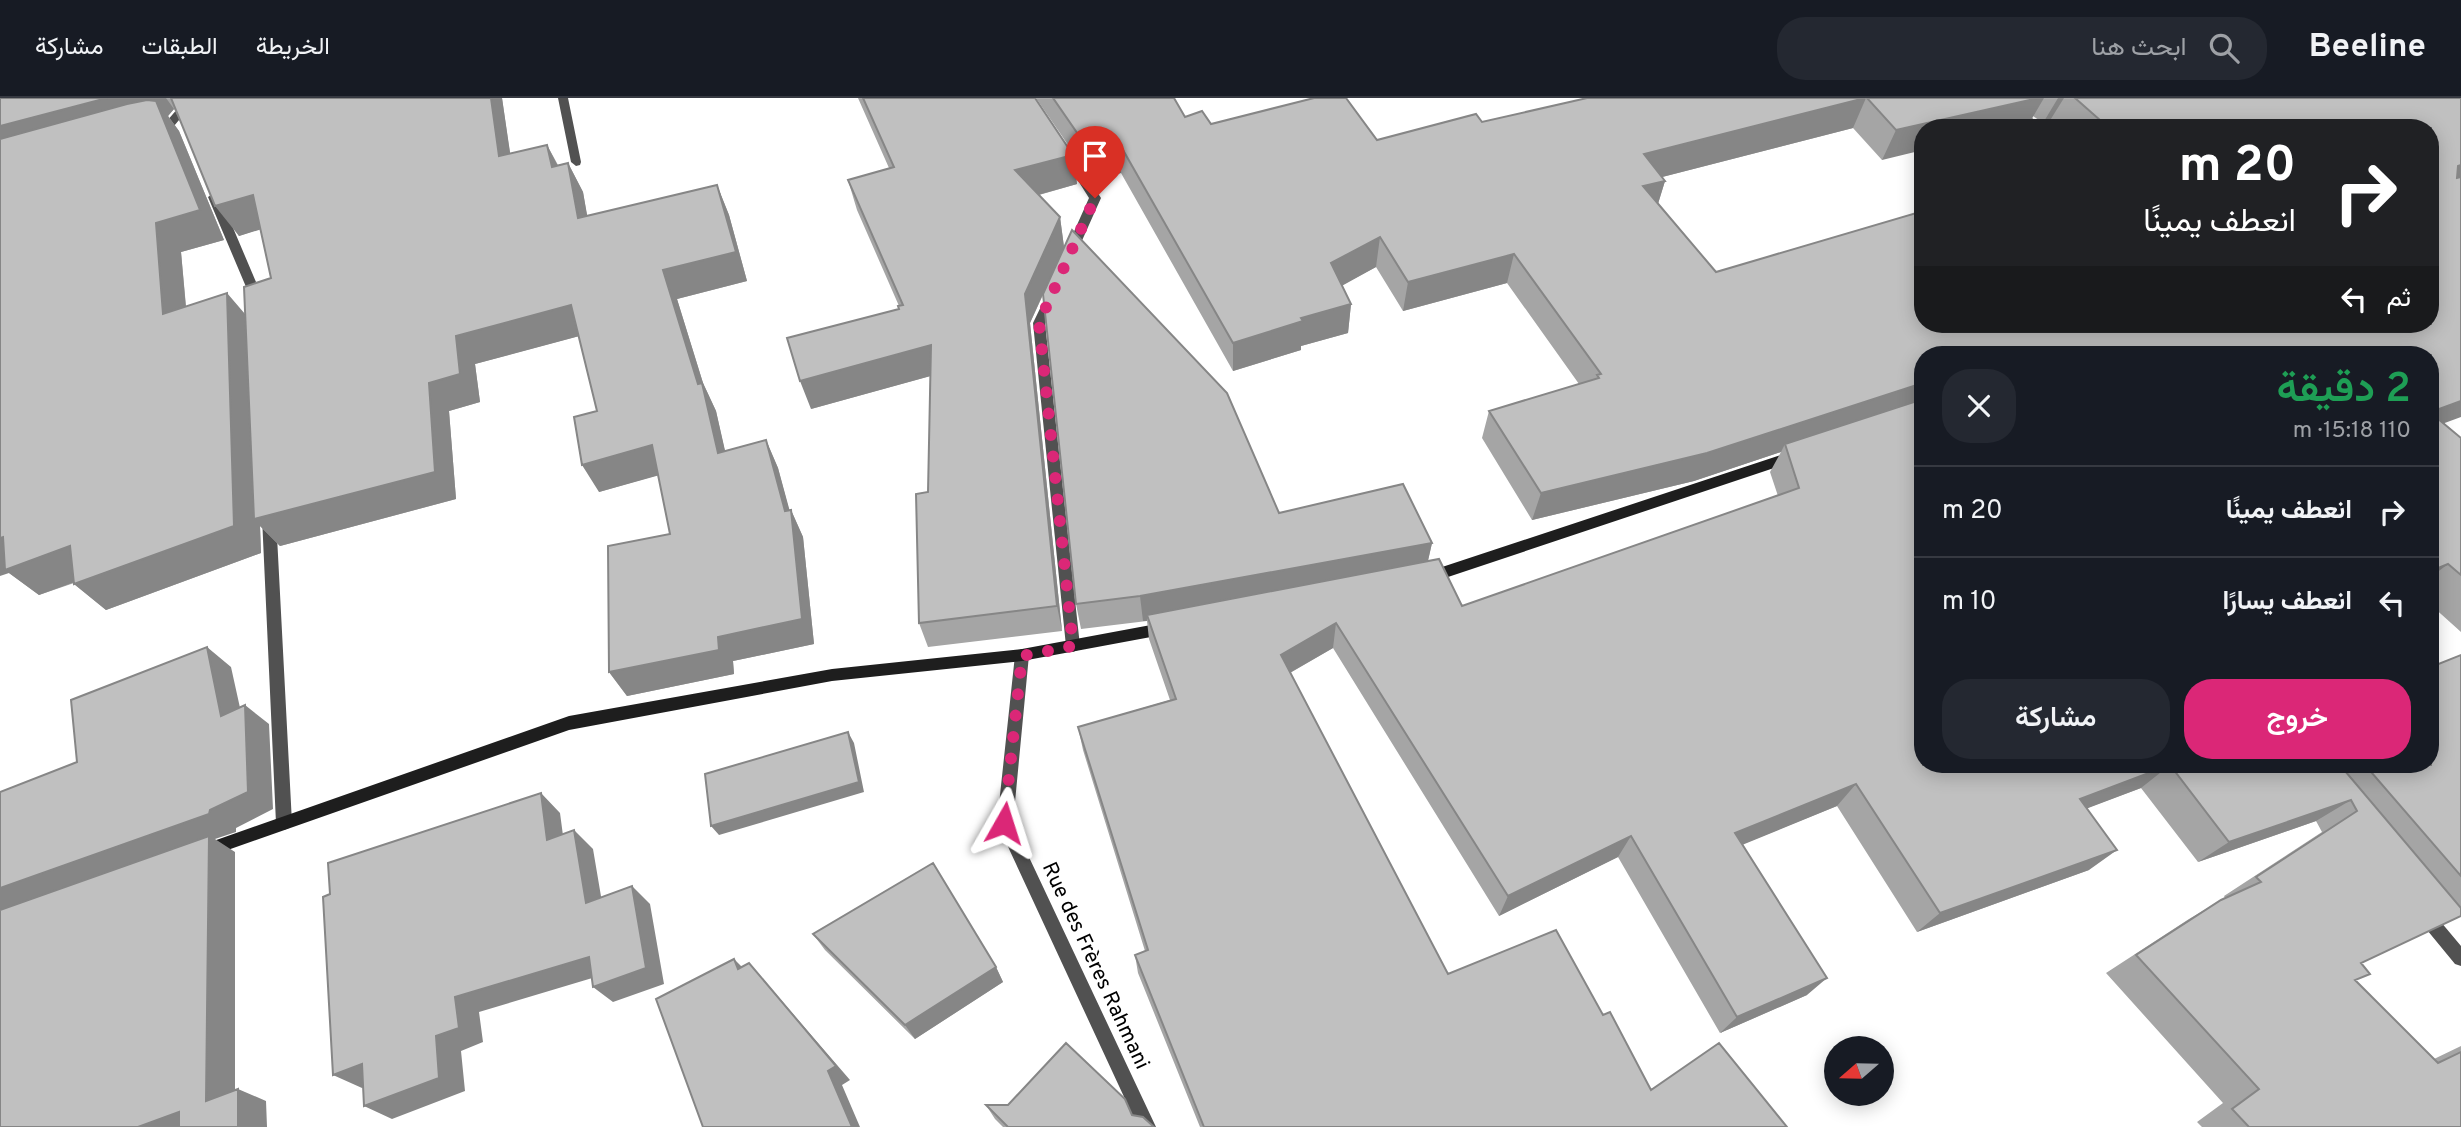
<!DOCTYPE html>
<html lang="ar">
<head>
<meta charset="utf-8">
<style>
	body { margin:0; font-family:Overpass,Vazirmatn,sans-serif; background:#242831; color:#f1f3f6; direction:rtl; height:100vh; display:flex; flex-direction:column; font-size:26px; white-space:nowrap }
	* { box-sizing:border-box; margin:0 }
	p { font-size:23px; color:#9ea1a6 }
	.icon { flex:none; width:38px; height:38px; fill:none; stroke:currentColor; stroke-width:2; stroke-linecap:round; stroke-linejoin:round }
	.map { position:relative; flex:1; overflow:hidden; direction:ltr }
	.panel { position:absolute; left:1914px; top:248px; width:525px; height:427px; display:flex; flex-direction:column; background:#171b24; border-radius:28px; box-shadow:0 4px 18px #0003; direction:rtl }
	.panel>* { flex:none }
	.banner { position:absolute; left:1914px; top:21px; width:525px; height:214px; border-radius:28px; box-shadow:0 4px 18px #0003; direction:rtl; background:#202124; color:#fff; overflow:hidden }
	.needle { width:46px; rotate:250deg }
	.buttons { position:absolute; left:1824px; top:938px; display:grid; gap:14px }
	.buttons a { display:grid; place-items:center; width:70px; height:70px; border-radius:50%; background:#171b24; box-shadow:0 4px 18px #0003; font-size:35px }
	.pin { position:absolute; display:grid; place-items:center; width:60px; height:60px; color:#fff; margin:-72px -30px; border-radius:50% 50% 50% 0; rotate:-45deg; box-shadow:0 0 7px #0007 }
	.pin .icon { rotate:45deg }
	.me { position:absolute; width:77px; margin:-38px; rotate:6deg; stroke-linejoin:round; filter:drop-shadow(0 0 5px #0008) }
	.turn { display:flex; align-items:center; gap:24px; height:147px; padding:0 28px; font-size:32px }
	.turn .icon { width:91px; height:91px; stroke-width:2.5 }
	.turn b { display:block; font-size:49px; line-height:60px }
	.then { display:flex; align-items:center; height:66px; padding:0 28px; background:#0003; gap:14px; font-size:26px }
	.round { display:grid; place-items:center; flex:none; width:74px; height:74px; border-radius:28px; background:#242831 }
	.headline { display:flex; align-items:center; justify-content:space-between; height:119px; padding:0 28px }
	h1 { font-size:42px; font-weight:600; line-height:52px; color:#1e9e55 }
	.primary-button { display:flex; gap:14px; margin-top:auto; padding:14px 28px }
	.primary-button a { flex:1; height:80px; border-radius:28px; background:#db2777; color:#fff; font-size:28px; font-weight:600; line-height:80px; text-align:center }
	.primary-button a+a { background:#242831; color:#f1f3f6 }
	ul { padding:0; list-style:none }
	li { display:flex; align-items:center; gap:21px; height:91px; padding:0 28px; border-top:2px solid #363941 }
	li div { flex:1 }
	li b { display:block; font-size:26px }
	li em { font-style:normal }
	header { display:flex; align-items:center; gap:42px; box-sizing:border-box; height:98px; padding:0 35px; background:#171b24; border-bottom:2px solid #363941 }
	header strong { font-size:33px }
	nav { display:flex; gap:38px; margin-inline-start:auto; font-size:24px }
	.search { width:490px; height:63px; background:#242831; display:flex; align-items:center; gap:18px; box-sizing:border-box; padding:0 24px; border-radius:28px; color:#9ea1a6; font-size:26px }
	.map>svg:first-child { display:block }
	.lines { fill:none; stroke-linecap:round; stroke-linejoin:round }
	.street { fill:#515151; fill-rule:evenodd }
	.secondary { fill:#1e1e1e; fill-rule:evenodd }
	.wall { fill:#a5a5a5; fill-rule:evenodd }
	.shaded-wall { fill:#868686 }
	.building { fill:#c0c0c0; stroke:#868686; stroke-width:2 }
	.route { stroke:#db2777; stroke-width:12; stroke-dasharray:0 21.6 }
	.labels { text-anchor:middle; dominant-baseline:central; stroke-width:6; stroke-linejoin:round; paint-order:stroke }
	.street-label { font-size:21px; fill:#000; stroke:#fff }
</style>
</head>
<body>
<header>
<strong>Beeline</strong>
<div class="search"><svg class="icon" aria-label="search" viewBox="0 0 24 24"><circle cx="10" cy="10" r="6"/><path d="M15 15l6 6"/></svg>ابحث هنا</div>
<nav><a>الخريطة</a><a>الطبقات</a><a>مشاركة</a></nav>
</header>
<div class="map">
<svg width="2461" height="1029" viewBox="0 0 2461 1029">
	<rect width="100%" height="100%" fill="#fff"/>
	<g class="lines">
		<path class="street" d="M180 0H190L189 10 174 28H166V24L179 9Z
			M558 0H568L581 64 580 67 576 68 571 64Z
			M1996 0H2008L2044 30H2032Z
			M1065 50 1069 51 1101 100 1076 156 1070 160 1064 156 1089 100 1060 54Z
			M214 95 220 99 264 203 262 206H254L252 203 208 99Z
			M1052 193 1058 197 1045 225 1080 548 1078 552 1073 554 1068 552 1066 548 1033 225 1048 194Z
			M269 414 276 419 292 725 289 730 284 732 279 730 276 725 262 419Z
			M1022 551 1027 553 1029 557 1013 725 1156 1029H1138L997 725 1015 557 1017 553Z
			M2424 808 2430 811 2461 848V868L2455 866 2418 821 2416 816 2418 811Z"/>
		<path class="secondary" d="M1793 353 1798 354 1799 358 1798 362 1427 486 1422 484 1420 480 1422 476 1427 474Z
			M1167 524 1172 526 1174 530 1172 534 1167 536 1022 563 832 583 569 632 205 760 199 758 197 753 199 748 205 746 569 618 832 571 1022 551Z"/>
	</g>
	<path class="wall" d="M0 0H502L510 56 547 47 558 67 568 65 583 94 587 118 717 87 729 117 747 183 677 201 703 285 716 313 725 354 766 342 778 370 789 412H791L803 439 814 546 733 563 734 576 627 598 609 574 670 436 658 377 599 394 597 313 579 238 475 266 480 304 449 313 456 401 280 448 260 428 261 455 106 512 74 486V485L39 497 9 475ZM174 11 239 138 260 131 271 180 246 217 186 208 181 154 224 142 179 33 168 18Z
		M858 0H1035L1073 57 1077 86 1039 97 1060 119 1064 149 1279 415 1432 445 1428 463 1462 508 1778 398 1770 374 1781 354 1694 383 1532 422 1482 340 1489 313 1579 286 1507 185 1403 213 1376 169 1342 187 1351 206 1348 235 1301 248V252L1233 273 1121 75 1092 82 1036 0H1174L1185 19 1211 26 1377 42 1482 24 1587 0H2461L2444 325 2461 340V534L2431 507V257H1923V667H2431L2461 557V818L2361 865 2355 882 2434 961 2461 948V1029H2202L2197 1024 2223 1005 2106 875 2189 821 2225 800 2224 798 2322 734 2316 723 2198 764 2141 690 2087 710 2089 772 1917 834 1837 708 1743 746 1807 897 1720 935 1618 759 1499 818 1333 550 1290 575 1448 876 1603 917 1651 992 1787 1029H1200L1138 875 1135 857 1145 853 1083 652 1078 629 1170 602 1149 541 1147 523 1081 531 1076 506 1043 197 1030 225 1062 533 928 549 919 525 928 394 930 278 811 311 898 211 899 208 857 112 848 82 889 70ZM2033 18 2043 25 2049 24 2056 30H2431V226H1923L1716 174 1658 106 1665 83 1662 79 1853 30 1882 62 1923 30H2023L2027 29Z
		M813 836 996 869 1003 884 915 941 825 852Z
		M986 1007 1132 1017 1154 1029H1003L995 1021Z"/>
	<path class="shaded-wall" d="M107 0H166L174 11 168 18 179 33 224 142 181 154 189 245 0 65V28Z
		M491 0H502L515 88 499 58Z
		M1866 0 1853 30 1635 86 1644 56Z
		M2039 0H2044L2027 29 1923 30V52L1882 62 1896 32Z
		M2058 0H2064L2049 24 2043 25Z
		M1119 45 1121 75 1092 82 1089 52Z
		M547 47 562 76 552 69Z
		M1073 57 1077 86 1020 102 1015 72Z
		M568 65 583 94 593 150 578 120Z
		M2461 67V86L2431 97 2458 68Z
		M1665 83 1656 112 1643 88Z
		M717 87 729 117 747 183 677 201 703 285 716 313 732 383 718 355 663 172Z
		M253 97 275 127 239 138 215 108Z
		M1060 119 1064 149 1030 225 1062 533 1057 508 1025 196Z
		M1380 139 1376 169 1329 195 1331 165Z
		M1514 156 1507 185 1403 213 1408 184Z
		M227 195 251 223 429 285 456 238 571 207 587 236 475 266 480 304 449 313 456 401 280 448 260 428 261 455 106 512 74 486Z
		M1351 206 1348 235 1301 248V252L1233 273V245L1301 220Z
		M2089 226H2133L2070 252Z
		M931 247 938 276 811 311 800 283Z
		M1923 285V306L1785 346 1781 354 1694 383 1532 422 1541 395Z
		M2461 303V319L2431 330V314Z
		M766 342 778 370 792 421 791 412 803 439 814 546 733 563 734 576 627 598 609 574 718 539 785 413Z
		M652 347 667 375 599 394 582 367Z
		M3 439 70 448 102 474 39 497 9 475 0 478V440Z
		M1432 445 1426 471 1147 517V523H1143L1140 498Z
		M2448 466 2431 479V473Z
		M1336 525 1333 550 1279 581 1281 557Z
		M207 549 231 569 246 637 221 618Z
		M245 607 269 626 273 711 236 730V734L215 741 235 754V1014L206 1003 0 817V790L210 712Z
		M848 634 854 645 864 694 719 737 711 728Z
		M2170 667 2141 690 2054 723 2080 701Z
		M1856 686 1837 708 1720 756 1735 735Z
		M541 695 560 715 566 760 547 742Z
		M2351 702 2316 723 2198 764 2229 744Z
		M574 732 593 751 605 822 586 805Z
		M1631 738 1618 759 1499 818 1508 798Z
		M2117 752 2089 772 1917 834 1940 815Z
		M632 788 650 806 664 886 613 904 593 889Z
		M589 859 609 875 479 914 483 944 461 953 465 993 392 1021 364 1008 436 938 455 899Z
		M734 861 751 878 738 871Z
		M749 865 850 982 842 987 860 1029H852Z
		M996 869 1003 884 915 941 905 927Z
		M1827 880 1807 897 1720 935 1737 919Z
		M362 966 390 979 362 990 333 977Z
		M238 991 266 1003 267 1029H238Z
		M179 1014 198 1029H138Z"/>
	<path class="building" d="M0 0H107L0 28Z
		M171 0H491L499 58 547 47 552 69 568 65 578 120 717 87 736 154 663 172 698 286 702 285 718 355 766 342 785 413 791 412 802 521 718 539 719 552 609 574 608 448 670 436 652 347 582 367 574 319 597 313 571 207 456 238 460 276 429 285 435 374 254 421 244 189 271 180 253 97 215 108Z
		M863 0H1035L1073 57 1015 72 1060 119 1025 196 1057 508 919 525 916 396 928 394 931 247 800 283 787 240 899 211 898 208 903 207 848 82 894 69Z
		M1053 0H1174L1185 19 1202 13 1211 26 1314 0H1346L1377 42 1476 16 1482 24 1587 0H1865L1644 56 1665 83 1643 88 1716 174 1923 113V226H2089L2088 229 2109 231 2121 226H2431V30H2109L2075 0H2461V67L2458 68 2457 80 2461 79V303L2431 314V257H1923V285L1707 355 1541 395 1489 313 1599 280 1597 277 1601 276 1514 156 1408 184 1380 139 1331 165 1351 206 1301 220 1303 223 1233 245 1119 45 1089 52Z
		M1867 0H2039L1896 32Z
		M147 2 156 3 200 112 156 125 163 216 227 195 234 428 74 486 70 448 5 472 3 439 0 440V41L127 6Z
		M1072 132 1227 295 1279 415 1403 386 1432 445 1140 498 1076 506 1043 196Z
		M1923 301V667H2340L2461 810V818L2361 865 2370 876 2355 882 2438 965 2461 954V1029H2249L2232 1011 2259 991 2136 857 2221 802 2261 784 2256 779 2357 713 2351 702 2229 744 2170 667 2080 701 2117 752 1940 815 1856 686 1735 735 1827 880 1737 919 1631 738 1508 798 1336 525 1281 557 1448 876 1556 832 1603 917 1610 914 1651 992 1719 945 1787 1029H1204L1135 857 1148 852 1078 629 1176 601 1147 517 1439 461 1462 508 1799 390 1785 346Z
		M2431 315 2461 340V477L2448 466 2431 473Z
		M207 549 221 618 245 607 248 694 210 712 209 716 0 790V694L77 664 71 602Z
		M2461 557V778L2365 667H2431V569Z
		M848 634 859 684 711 728 705 676Z
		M541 695 547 742 574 732 586 805 632 788 646 870 593 889 589 859 455 899 459 930 436 938 439 980 364 1008 362 966 333 977 323 799 330 796 328 765Z
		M209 738 206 1003 238 991V1029H179V1014L138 1029H0V812Z
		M933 765 996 869 905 927 813 836Z
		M734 861 738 871 749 865 836 968 828 973 852 1029H703L656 901Z
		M1066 945 1125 1001 1132 1017 1143 1019 1154 1029H1008L986 1007H1008Z"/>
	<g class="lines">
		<path class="route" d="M1004 725 1022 558 1073 548 1039 225 1095 100"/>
	</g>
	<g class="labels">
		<g class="street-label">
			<text transform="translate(1095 868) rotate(65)">Rue des Frères Rahmani</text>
		</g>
	</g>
</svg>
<div class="buttons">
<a><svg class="needle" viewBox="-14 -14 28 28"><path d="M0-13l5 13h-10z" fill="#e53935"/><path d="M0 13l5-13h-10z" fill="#9ea1a6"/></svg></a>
</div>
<div class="pin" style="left:1095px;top:100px;background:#d93025"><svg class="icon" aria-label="arrive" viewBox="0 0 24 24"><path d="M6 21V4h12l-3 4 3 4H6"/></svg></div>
<svg class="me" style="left:1004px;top:725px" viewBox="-20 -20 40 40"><path d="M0-17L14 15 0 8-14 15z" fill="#db2777" stroke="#fff" stroke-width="4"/></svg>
<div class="banner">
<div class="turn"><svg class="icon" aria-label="right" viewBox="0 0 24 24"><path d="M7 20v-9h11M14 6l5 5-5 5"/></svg><div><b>20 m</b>انعطف يمينًا</div></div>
<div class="then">ثم<svg class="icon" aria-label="left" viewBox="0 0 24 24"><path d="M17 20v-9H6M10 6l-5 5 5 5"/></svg></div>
</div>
<section class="panel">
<div class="headline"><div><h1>2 دقيقة</h1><p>110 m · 15:18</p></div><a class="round"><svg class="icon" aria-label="close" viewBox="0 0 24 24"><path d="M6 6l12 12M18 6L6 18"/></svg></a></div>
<ul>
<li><svg class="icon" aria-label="right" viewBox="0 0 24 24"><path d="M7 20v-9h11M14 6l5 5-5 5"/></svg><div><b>انعطف يمينًا</b></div><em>20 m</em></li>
<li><svg class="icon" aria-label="left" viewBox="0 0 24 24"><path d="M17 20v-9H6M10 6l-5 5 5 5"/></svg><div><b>انعطف يسارًا</b></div><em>10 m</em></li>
</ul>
<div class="primary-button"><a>خروج</a><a>مشاركة</a></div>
</section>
</div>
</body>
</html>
